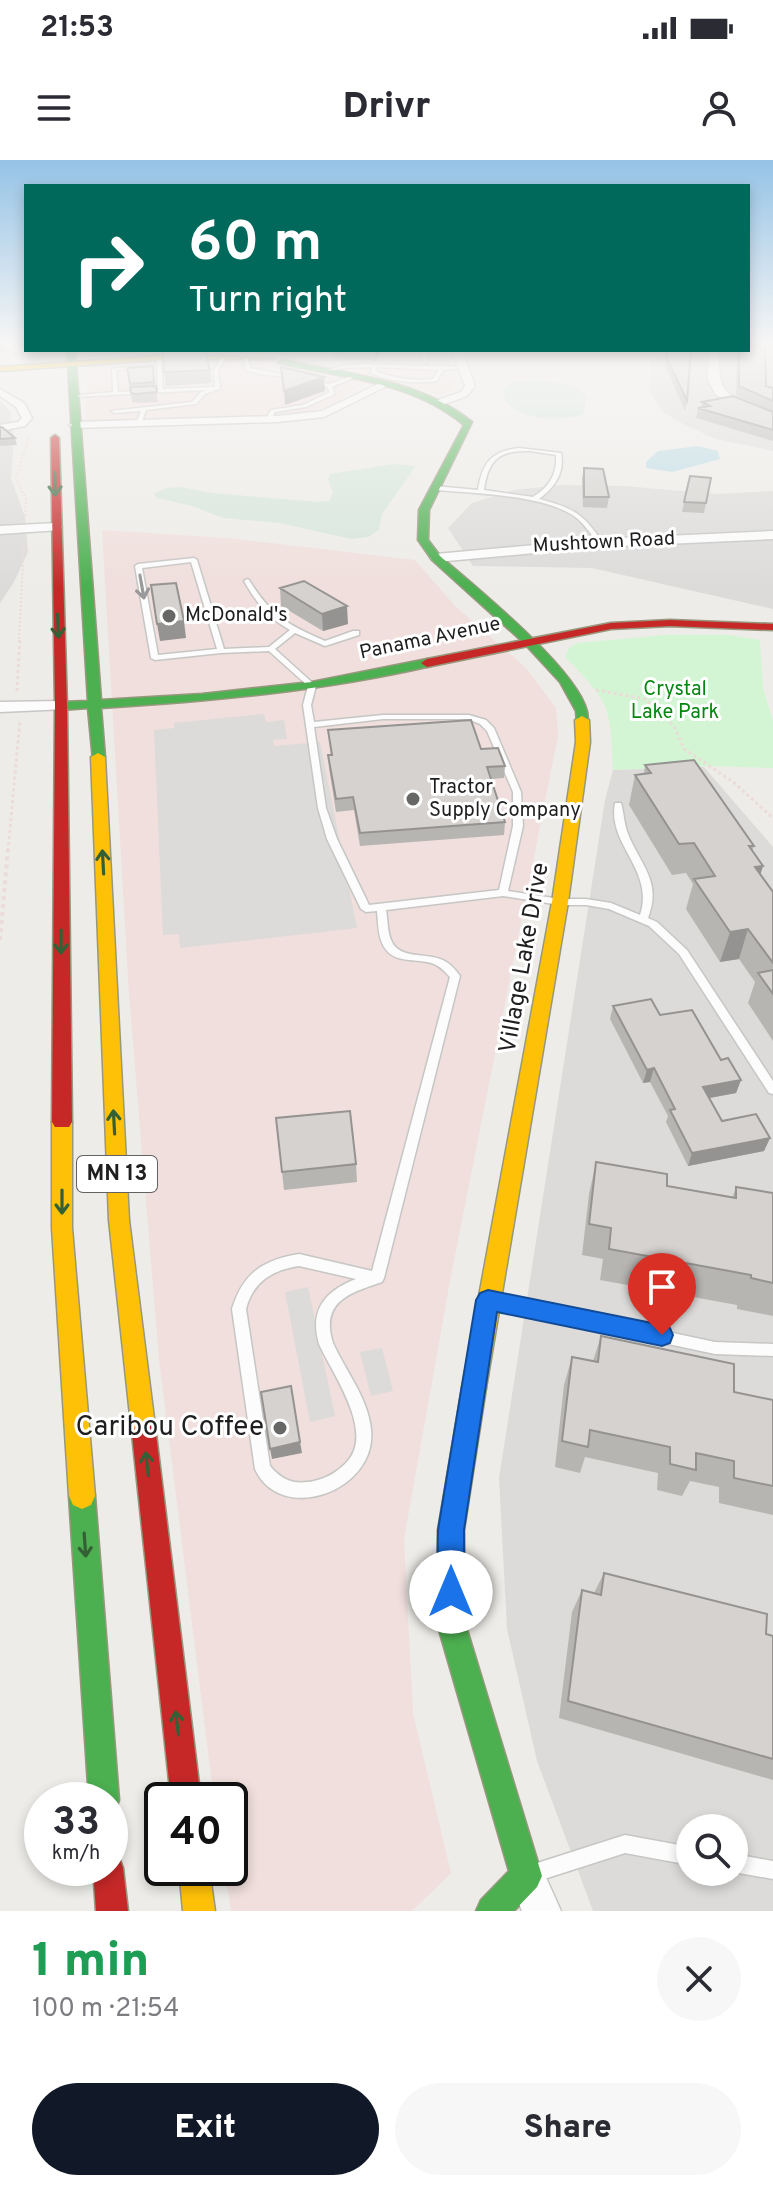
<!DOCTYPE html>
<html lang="en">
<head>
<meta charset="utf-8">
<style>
	body { margin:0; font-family:Overpass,sans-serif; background:#f7f7f7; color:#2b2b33; height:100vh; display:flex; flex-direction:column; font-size:30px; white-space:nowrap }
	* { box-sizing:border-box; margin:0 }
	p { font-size:26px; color:#7c7c81 }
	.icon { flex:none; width:44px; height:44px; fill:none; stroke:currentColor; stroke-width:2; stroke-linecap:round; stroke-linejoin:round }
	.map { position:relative; height:1751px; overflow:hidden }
	.panel { display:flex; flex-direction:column; background:#fff; flex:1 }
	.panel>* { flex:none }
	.banner { position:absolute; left:24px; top:24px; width:726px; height:168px; border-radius:0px; box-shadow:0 4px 12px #0003; background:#00695c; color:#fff; overflow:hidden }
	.buttons { position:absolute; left:676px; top:1654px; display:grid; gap:16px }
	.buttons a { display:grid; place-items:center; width:72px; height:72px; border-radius:50%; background:#fff; box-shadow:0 4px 12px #0003; font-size:40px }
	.speed { position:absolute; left:24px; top:1622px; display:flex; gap:16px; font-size:40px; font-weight:700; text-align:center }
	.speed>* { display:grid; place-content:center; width:104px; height:104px; border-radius:50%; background:#fff; box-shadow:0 4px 12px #0003; line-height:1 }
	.speed small { font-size:20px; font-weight:400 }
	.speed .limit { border:4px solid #111; border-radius:12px; background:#fff; color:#111 }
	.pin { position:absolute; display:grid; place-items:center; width:68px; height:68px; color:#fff; margin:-82px -34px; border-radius:50% 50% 50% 0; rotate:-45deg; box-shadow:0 0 8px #0007 }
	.pin .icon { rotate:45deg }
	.me { position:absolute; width:88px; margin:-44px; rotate:0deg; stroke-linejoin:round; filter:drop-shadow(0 0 6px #0008) }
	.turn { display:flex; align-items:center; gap:28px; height:168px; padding:0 32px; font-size:36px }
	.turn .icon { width:104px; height:104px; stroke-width:2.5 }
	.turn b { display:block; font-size:56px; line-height:68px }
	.round { display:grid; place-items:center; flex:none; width:84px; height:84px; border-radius:42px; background:#f7f7f7 }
	.head { display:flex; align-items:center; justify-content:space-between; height:136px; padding:0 32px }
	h1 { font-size:48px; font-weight:800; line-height:60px; color:#1e9e55 }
	.primary-button { display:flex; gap:16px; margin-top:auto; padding:16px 32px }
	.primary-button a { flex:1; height:92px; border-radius:48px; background:#111827; color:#fff; font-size:32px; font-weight:800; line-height:92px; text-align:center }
	.primary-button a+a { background:#f7f7f7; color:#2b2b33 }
	.status { display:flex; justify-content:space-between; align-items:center; height:56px; padding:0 40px; background:#fff; direction:ltr }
	.status svg { height:22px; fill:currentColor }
	header { display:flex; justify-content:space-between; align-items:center; height:104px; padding:0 32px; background:#fff; font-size:36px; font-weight:800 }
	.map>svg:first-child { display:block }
	.residential { fill:#dddbd9; fill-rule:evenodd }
	.commercial { fill:#f0dfdc }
	.religious { fill:#dcdbd9 }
	.wetland { fill:#d5e5db }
	.park { fill:#d4f5d4 }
	.water { fill:#b9dae3 }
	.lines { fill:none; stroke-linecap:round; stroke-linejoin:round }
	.lane-casing { stroke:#c6c6c4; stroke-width:3 }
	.street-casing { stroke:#c6c6c4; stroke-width:3 }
	.fast-casing { stroke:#97987e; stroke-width:3 }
	.slow-casing { stroke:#97987e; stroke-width:3 }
	.jam-casing { stroke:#97987e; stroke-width:3 }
	.path-far2 { stroke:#ebdbd9; stroke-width:2; stroke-dasharray:2 2; stroke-linecap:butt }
	.path-far1 { stroke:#ebdbd9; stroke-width:3; stroke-dasharray:3 3; stroke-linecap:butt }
	.path { stroke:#ebdbd9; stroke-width:4; stroke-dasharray:4 4; stroke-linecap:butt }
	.lane { fill:#fcfcfc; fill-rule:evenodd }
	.street { fill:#fcfcfc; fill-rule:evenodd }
	.fast { fill:#4caf50; fill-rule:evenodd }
	.slow { fill:#ffc107; fill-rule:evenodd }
	.jam { fill:#c62828; fill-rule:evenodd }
	.wall { fill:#b7b5b2 }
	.shaded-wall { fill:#959391 }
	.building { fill:#d5d2cf; stroke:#959391; stroke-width:2 }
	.oneway { stroke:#336035 }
	.oneway2 { stroke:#999 }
	.route { fill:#1a73e8; stroke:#114b97; stroke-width:2 }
	.poi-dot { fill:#676765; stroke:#fff; stroke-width:3 }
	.labels { text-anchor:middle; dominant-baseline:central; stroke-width:6; stroke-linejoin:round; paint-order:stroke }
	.far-street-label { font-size:20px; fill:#1f1f1f; stroke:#fff }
	.far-poi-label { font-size:20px; fill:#1f1f1f; stroke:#fff; text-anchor:start }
	.far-park-label { font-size:20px; fill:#04860f; stroke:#fff }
	.shield { fill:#fff; stroke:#626262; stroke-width:2 }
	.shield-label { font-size:22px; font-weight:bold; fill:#1f1f1f }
	.street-label { font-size:24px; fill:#1f1f1f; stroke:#fff }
	.near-poi-label { font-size:28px; fill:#1f1f1f; stroke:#fff; text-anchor:end }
</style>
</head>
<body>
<div class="status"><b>21:53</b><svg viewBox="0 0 49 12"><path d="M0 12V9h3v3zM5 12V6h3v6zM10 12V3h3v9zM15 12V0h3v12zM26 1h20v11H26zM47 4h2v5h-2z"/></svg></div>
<header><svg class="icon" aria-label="menu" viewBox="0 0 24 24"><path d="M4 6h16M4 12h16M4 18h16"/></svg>Drivr<svg class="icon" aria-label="person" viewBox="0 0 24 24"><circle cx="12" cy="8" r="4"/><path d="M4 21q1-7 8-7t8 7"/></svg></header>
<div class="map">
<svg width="773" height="1751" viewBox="0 0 773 1751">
	<rect width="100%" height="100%" fill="#eeece8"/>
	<path class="residential" d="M748 182H773V291L716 279 683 264 663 252 649 230 651 190H748Z
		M0 240 10 251 14 278 11 319 25 357 28 392 14 422 0 443Z
		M560 325 624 326 716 334 773 331V449L592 408 473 406 448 368 472 343 514 330Z
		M704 607 773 687V1751H593L537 1601 507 1469 499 1318 605 640 613 610ZM690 1668H734V1712H690Z"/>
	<path class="commercial" d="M89 190H444L456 225 453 231 440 235 380 219 359 227 333 245 299 254 85 262Z
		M102 370 229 378 415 400 455 446 526 508 556 548 558 576 450 1121 404 1379 413 1553 451 1713 412 1751H231L224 1708H230V1640H214L159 1199 129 834Z"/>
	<path class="religious" d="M264 554 266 562 284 560 287 579 273 580 274 586 320 582 357 768 180 788 179 774 163 775 154 570 174 568V563Z
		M308 1127 335 1256 310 1262 285 1132Z
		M382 1188 393 1231 371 1236 360 1192Z"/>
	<path class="wetland" d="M512 222C534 222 571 218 586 236L584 254C563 262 519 261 505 240L504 229Z
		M393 304 416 306 382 354 379 370 368 377 351 379 280 363 223 358 192 346 157 338 154 334 166 328 181 327 212 333 319 342 329 341 333 333 328 320 330 314Z"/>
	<path class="park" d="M665 475H729L760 480 763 528 773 561V608L707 606 613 610C610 545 611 544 565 497L569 488 577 483Z"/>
	<path class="water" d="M698 286 718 291 720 299 672 312 646 308V302L658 291Z"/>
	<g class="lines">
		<defs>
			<path id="lane" d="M21 183 26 190 0 196V194L21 188 20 185 0 186V184Z
				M323 190H328L324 193 322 192Z
				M422 190H426L427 203 423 202Z
				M221 197 225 198 218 211 220 229 205 234 196 244 146 250 141 264 136 263 141 251 114 253 111 251 192 242 201 232 207 230 73 237 71 236 113 232 112 209 114 208H144L116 210 118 232 158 230 157 199 159 198 161 199 163 229 215 227 214 211Z
				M246 198 248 199 250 208 297 217 295 218 259 214 246 210 244 199Z
				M361 204 463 207 465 208 443 210 437 221C414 224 393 222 371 213L372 207 344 208 328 211 326 210 344 206ZM376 207 439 210 433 219C413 221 395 219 375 211Z
				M351 216 355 217 332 227 335 234 306 247 275 252 271 260 266 259 271 250 303 245 330 232 327 227 310 222V220L329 224Z
				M519 288 561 293C565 313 555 327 539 339 573 348 583 353 603 383L602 384H598C591 374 584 363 574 356 543 335 473 333 435 330L432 328 435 326 478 330C482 303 491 291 519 288ZM530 291 556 295C557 315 549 327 533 337L484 330C488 300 499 290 530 291Z
				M194 398 197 400 224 489 269 487 290 470C268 458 256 442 244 421L247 419 249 420C271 456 288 465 325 481L353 471H359V475L325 486 295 473 275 489 316 526 311 545 314 562 383 555H469L486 560 494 568 521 632 523 666 508 731 560 739H586L611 743 640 755C655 710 607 685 615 643H621C624 653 624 664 628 674 641 706 662 721 648 758L657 762 687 790 773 921V934L769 933 679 794 649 766 609 749 586 745H560L503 736 386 750C388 760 387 773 392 782 400 799 426 793 440 799 449 802 455 809 460 816L384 1118 382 1122C349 1133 320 1142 333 1183 345 1210 368 1238 371 1269 378 1331 281 1366 255 1309L232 1149C243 1113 263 1100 299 1094L372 1111 450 817C445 812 441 807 434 804 416 797 392 806 382 783 378 774 378 761 377 751L366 752 361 749 327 679 318 648 303 545 308 526 269 491 221 493 155 500 151 498 135 406 138 404ZM191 402 217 489 158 495 142 408ZM383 559H468L480 564 487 571 513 632V666L499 730 369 745 337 679 326 648 314 567ZM299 1106 356 1119C325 1131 309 1150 319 1184 333 1215 376 1273 346 1303 336 1313 327 1318 314 1321 294 1325 283 1321 270 1306L246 1149C253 1122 272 1110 299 1106Z
				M495 1135 715 1182 773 1184V1196L715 1194 495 1147 490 1145 488 1141 490 1137Z
				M625 1675 690 1687V1705L625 1693 538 1721 531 1719 529 1712 531 1705Z
				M734 1694 773 1701V1719L733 1712Z"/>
			<path id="street" d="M452 190H462L475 226 467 236 442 245 437 242 438 240 461 232 465 226Z
				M709 190H719C717 242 730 234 773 255V262L716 235 708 220Z
				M382 222 385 227 324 257 277 262 74 268 69 265 74 262 277 256 322 251Z
				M0 229 24 243 32 258 25 266 0 271V265L18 262 22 258 16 247 0 236Z
				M56 363 62 367 60 370 0 374V366Z
				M773 371V379L600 387 436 402 430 398 436 394 600 379Z
				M61 541 69 546 67 549 0 552V542Z
				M527 1698 540 1704 561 1751H522L508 1717 514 1704Z"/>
			<path id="fast" d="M67 190H75L101 540 202 534 312 522 427 499 431 500V506C322 531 213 541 101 548L105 597 103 600H93L88 548 61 550 55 546 61 542 88 541Z
				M281 199C348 215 417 218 472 262L429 350 428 380 440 396C469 422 599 525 587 563H577L576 551 560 522 524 483 432 400 418 380 419 350 464 265C411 221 343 218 278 203Z
				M474 1217 482 1220 486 1228 464 1370 465 1463 542 1716 537 1727 514 1751H476L481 1740 509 1711 437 1463 438 1370 462 1228 466 1220Z
				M82 1323 91 1327 95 1336 119 1640 115 1651 110 1652V1640H89L69 1336 73 1327Z"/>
			<path id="slow" d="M172 195 275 199H172L0 211V207Z
				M582 556 589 560 590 582 568 742 486 1228 482 1236 474 1239 466 1236 462 1228 552 742 576 582 575 560Z
				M98 593 105 597 129 1060 156 1274 153 1282 144 1286 135 1282 132 1274 109 1060 91 597Z
				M62 954 69 957 72 962V1068L95 1336 91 1345 82 1349 73 1345 69 1336 52 1068V962L55 957Z
				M179 1708H209L215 1751H183Z"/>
			<path id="jam" d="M55 275 59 278 67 546 72 962 69 967H55L52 962 55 546 51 278Z
				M670 460 773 464V470L670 466 611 469 427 507 421 503 427 499 611 463Z
				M144 1262 153 1266 156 1274 201 1640H171L132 1274 135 1266Z
				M110 1693 119 1697 123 1708 128 1751H96L93 1708H110Z"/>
		</defs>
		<use href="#lane" class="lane-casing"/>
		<use href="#street" class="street-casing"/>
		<use href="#fast" class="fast-casing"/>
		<use href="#slow" class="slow-casing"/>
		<use href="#jam" class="jam-casing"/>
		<path class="path-far2" d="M25 356 26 339 16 318 29 277
			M19 479 24 384"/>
		<path class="path-far1" d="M596 530 645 539 674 566 684 589 732 621 773 658
			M17 531 20 477
			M8 691 20 560"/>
		<path class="path" d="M0 780 8 689"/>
		<use href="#lane" class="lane"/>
		<use href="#street" class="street"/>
		<use href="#fast" class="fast"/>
		<use href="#slow" class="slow"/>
		<use href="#jam" class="jam"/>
	</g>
	<path class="wall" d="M148 190H188L148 192Z
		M332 190H383L375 201 332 199Z
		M667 190 687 241 685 251 665 206Z
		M737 190H748L766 226 773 228V252L736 235Z
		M153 206 155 226 158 242 138 243 132 242 127 208Z
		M210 210 212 223 166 226 164 212Z
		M702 242 773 252V281L696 258 698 248 701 247Z
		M0 267 15 278 17 285 0 286Z
		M584 308 609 337 607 348 583 347 582 318Z
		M690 316 711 318 704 353 682 352Z
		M280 428 348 464 323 471 281 446Z
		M328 570 481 589 505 606 504 618 491 619 505 662 504 675 360 686 354 650 336 652 329 608 328 595H331Z
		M645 605 754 686 752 691 760 715 773 732V881L748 843 755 822 739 799 720 802 686 749 693 724 686 713 672 715 629 645 635 615 644 614Z
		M613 846 660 855 721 900 741 920 736 933 709 938 722 961 770 978 764 991 688 1006 666 962 668 956 650 922 643 923 610 859Z
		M596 1002 667 1026 732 1038 736 1027 773 1033V1156L737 1149V1145L600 1120 603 1099 582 1095 589 1034Z
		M356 1004 357 1022 284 1030 282 1012Z
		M601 1176 734 1232 773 1240V1355L719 1343V1327L690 1321 682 1336 657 1330 658 1313 585 1297 580 1313 555 1307 564 1225 572 1197 593 1201Z
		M604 1413 773 1476V1620L559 1558 572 1452 582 1430 594 1433Z"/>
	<path class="shaded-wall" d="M0 182H6L8 189 0 193Z
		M375 190H383L375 201Z
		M324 217 325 231 285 245 284 231Z
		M347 446 348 464 323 471 322 454Z
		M184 461 186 478 160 481 157 464Z
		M763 706 754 736 755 707Z
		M748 769 739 799 720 802 730 772Z
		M654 908 650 922 643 923 647 910Z
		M741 920 736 933 699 940 703 927Z
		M770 978 764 991 688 1006 692 993Z
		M300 1282 302 1293 272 1299 270 1289Z"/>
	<path class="building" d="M748 182H765L766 226 773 228V241L739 226V190H748Z
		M667 190H691L687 241 666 196Z
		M163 191H205L210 210 164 212Z
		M153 206 154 222 130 224 127 208Z
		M281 207 324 217 284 231Z
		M156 226 157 232 136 234 131 233 130 227Z
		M733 236 773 252V270L698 248 710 246 702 242Z
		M0 267H2L15 278 0 279Z
		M584 308 603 309 609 337H584Z
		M690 316 711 318 706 343 684 342Z
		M304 421 347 446 322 454 280 428Z
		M176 423 184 461 157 464 151 425Z
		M471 560 481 589 498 588 505 606 487 607 505 662 360 673 353 637 336 639 328 595H332L328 570Z
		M694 600 754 686H749L763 706 755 707 773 732V803L748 769 730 772 694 719 715 716 694 683 679 684 635 615 651 613 645 605Z
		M773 810V834L758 813Z
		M651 839 660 855 692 850 721 900 728 898 741 920 703 927 722 961 756 954 770 978 692 993 670 950 675 949 654 908 647 910 613 846Z
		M350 951 356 1004 282 1012 276 958Z
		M596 1002 667 1014V1026L736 1038V1027L773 1033V1123L751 1118V1115L609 1089 611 1068 589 1064Z
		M601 1176 734 1204V1232L773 1240V1326L734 1318V1301L696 1293V1310L670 1304V1287L590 1270 588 1287 562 1281 572 1197 598 1202Z
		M291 1226 300 1282 270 1289 261 1232Z
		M604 1413 767 1454 766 1474 773 1476V1599L568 1541 582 1430 601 1435Z"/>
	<defs><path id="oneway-shaft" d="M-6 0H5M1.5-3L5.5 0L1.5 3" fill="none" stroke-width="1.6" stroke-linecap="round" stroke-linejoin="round" transform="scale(2)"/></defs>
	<g class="oneway">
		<use href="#oneway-shaft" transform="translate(55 324) rotate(89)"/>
		<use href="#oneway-shaft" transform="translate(58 466) rotate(88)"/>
		<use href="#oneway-shaft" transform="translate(103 702) rotate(-93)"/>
		<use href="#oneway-shaft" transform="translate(61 782) rotate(90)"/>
		<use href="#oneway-shaft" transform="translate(114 962) rotate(-93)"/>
		<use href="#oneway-shaft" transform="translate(62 1042) rotate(90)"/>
		<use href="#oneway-shaft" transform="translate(147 1304) rotate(-97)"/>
		<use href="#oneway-shaft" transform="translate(85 1385) rotate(86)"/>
		<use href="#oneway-shaft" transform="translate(177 1563) rotate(-97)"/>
	</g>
	<use class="oneway2" href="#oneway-shaft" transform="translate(142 427) rotate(80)"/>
	<linearGradient id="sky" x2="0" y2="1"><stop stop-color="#95c3e6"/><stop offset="0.43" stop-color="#f7f6f5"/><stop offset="1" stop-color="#f7f6f5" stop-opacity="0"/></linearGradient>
	<rect width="773" height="427" fill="url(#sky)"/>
	<path class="route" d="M488 1130 662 1165 670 1168 673 1175 670 1183 662 1186 497 1152 464 1370V1432L460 1442 451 1446 441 1442 437 1432 438 1370 476 1140 480 1133Z"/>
	<g class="poi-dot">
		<circle cx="169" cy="456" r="8"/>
		<circle cx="413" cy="639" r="8"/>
		<circle cx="280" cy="1268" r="8"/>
	</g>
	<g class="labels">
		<g class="far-street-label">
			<text transform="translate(604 383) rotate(-3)">Mushtown Road</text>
			<text transform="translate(430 479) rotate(-12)">Panama Avenue</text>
		</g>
		<g class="far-poi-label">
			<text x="185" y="456">McDonald's</text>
			<text x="429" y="628">Tractor<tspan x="429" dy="23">Supply Company</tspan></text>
		</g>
		<g class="far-park-label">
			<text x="675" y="530">Crystal<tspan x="675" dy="23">Lake Park</tspan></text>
		</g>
		<rect class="shield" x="77" y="996" width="80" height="36" rx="6"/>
		<g class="shield-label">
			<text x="117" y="1014">MN 13</text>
		</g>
		<g class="street-label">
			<text transform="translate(525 798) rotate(-80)">Village Lake Drive</text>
		</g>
		<g class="near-poi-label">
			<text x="264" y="1268">Caribou Coffee</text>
		</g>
	</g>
</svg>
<div class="buttons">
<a><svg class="icon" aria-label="search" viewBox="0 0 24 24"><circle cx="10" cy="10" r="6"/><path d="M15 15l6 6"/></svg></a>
</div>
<div class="speed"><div>33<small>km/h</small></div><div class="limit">40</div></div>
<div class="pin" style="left:662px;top:1175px;background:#d93025"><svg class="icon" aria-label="arrive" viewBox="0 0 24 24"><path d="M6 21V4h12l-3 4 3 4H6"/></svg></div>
<svg class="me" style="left:451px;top:1432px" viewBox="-20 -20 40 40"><circle r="19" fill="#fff"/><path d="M0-13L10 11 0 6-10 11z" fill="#1a73e8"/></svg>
<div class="banner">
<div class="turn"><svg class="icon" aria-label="right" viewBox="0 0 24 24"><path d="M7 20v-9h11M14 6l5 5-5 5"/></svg><div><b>60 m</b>Turn right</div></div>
</div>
</div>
<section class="panel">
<div class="head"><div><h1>1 min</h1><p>100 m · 21:54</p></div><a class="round"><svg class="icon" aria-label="close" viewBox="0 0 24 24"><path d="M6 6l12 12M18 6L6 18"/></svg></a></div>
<div class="primary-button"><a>Exit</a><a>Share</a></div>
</section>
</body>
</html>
